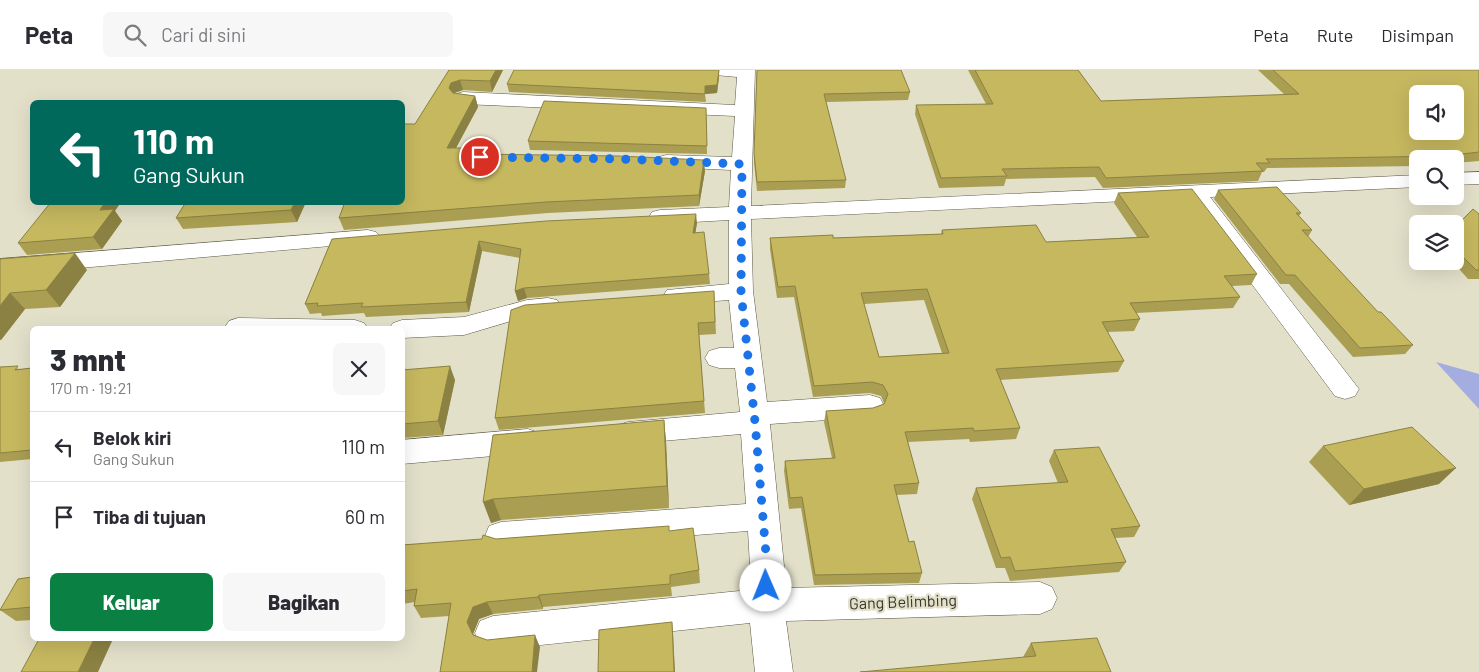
<!DOCTYPE html>
<html lang="id">
<head>
<meta charset="utf-8">
<style>
	body { margin:0; font-family:Barlow,sans-serif; background:#f7f7f7; color:#2b2b33; height:100vh; display:flex; flex-direction:column; font-size:19px; white-space:nowrap }
	* { box-sizing:border-box; margin:0 }
	p { font-size:16px; color:#7c7c81 }
	.icon { flex:none; width:28px; height:28px; fill:none; stroke:currentColor; stroke-width:2; stroke-linecap:round; stroke-linejoin:round }
	.map { position:relative; flex:1; overflow:hidden }
	.panel { position:absolute; left:30px; top:256px; width:375px; height:315px; display:flex; flex-direction:column; background:#fff; border-radius:8px; box-shadow:0 5px 20px #0002 }
	.panel>* { flex:none }
	.top-card { position:absolute; left:30px; top:30px; width:375px; height:105px; border-radius:8px; box-shadow:0 5px 20px #0002; background:#00695c; color:#fff; overflow:hidden }
	.buttons { position:absolute; left:1409px; top:15px; display:grid; gap:10px }
	.buttons a { display:grid; place-items:center; width:55px; height:55px; border-radius:8px; background:#fff; box-shadow:0 5px 20px #0002; font-size:25px }
	.pin { position:absolute; display:grid; place-items:center; width:42px; height:42px; color:#fff; margin:-21px; border:2px solid #fff; border-radius:50%; box-shadow:0 1px 5px #0007 }
	.me { position:absolute; width:55px; margin:-28px; rotate:359deg; stroke-linejoin:round; filter:drop-shadow(0 0 4px #0008) }
	.turn { display:flex; align-items:center; gap:18px; height:105px; padding:0 20px; font-size:22px }
	.turn .icon { width:65px; height:65px; stroke-width:2.5 }
	.turn b { display:block; font-size:35px; line-height:42px }
	.round { display:grid; place-items:center; flex:none; width:52px; height:52px; border-radius:8px; background:#f7f7f7 }
	.overview { display:flex; align-items:center; justify-content:space-between; height:85px; padding:0 20px }
	h1 { font-size:30px; font-weight:800; line-height:38px }
	.primary-button { display:flex; gap:10px; margin-top:auto; padding:10px 20px }
	.primary-button a { flex:1; height:58px; border-radius:8px; background:#0b8043; color:#fff; font-size:20px; font-weight:800; line-height:58px; text-align:center }
	.primary-button a+a { background:#f7f7f7; color:#2b2b33 }
	ul { padding:0; list-style:none }
	li { display:flex; align-items:center; gap:15px; height:70px; padding:0 20px; border-top:1px solid #e1e1e2 }
	li div { flex:1 }
	li b { display:block; font-size:19px }
	li em { font-style:normal }
	header { display:flex; align-items:center; gap:30px; box-sizing:border-box; height:70px; padding:0 25px; background:#fff; border-bottom:1px solid #e1e1e2 }
	header strong { font-size:24px }
	nav { display:flex; gap:28px; margin-inline-start:auto; font-size:18px }
	.search { width:350px; height:45px; background:#f7f7f7; display:flex; align-items:center; gap:12px; box-sizing:border-box; padding:0 18px; border-radius:8px; color:#7c7c81; font-size:19px }
	.map>svg:first-child { display:block }
	.green { fill:#a3ade0 }
	.lines { fill:none; stroke-linecap:round; stroke-linejoin:round }
	.minor-casing { stroke:#5b5845; stroke-width:1 }
	.minor { fill:#fff; fill-rule:evenodd }
	.wall { fill:#aa9e52; fill-rule:evenodd }
	.shaded-wall { fill:#8b8142 }
	.building { fill:#c6b85f; stroke:#8b8142; fill-rule:evenodd }
	.route { stroke:#1a73e8; stroke-width:9; stroke-dasharray:0 16.2 }
	.labels { text-anchor:middle; dominant-baseline:central; stroke-width:4.5; stroke-linejoin:round; paint-order:stroke }
	.near-street-label { font-size:16px; fill:#39382f; stroke:#e3e0ca }
</style>
</head>
<body>
<header>
<strong>Peta</strong>
<div class="search"><svg class="icon" aria-label="search" viewBox="0 0 24 24"><circle cx="10" cy="10" r="6"/><path d="M15 15l6 6"/></svg>Cari di sini</div>
<nav><a>Peta</a><a>Rute</a><a>Disimpan</a></nav>
</header>
<div class="map">
<svg width="1479" height="602" viewBox="0 0 1479 602">
	<rect width="100%" height="100%" fill="#e3e0ca"/>
	<path class="green" d="M1436 292 1479 304V339Z"/>
	<g class="lines">
		<defs>
			<path id="minor" d="M701 0H755L751 136 1418 105V117L1210 127 1359 319 1355 326 1345 329 1335 326 1188 128 751 149 753 221 767 332 870 325 880 328 884 336 880 344 870 347 770 354 784 496V518L1040 512 1052 517 1057 528 1052 539 1040 544 786 551 793 602H755L750 553 493 580 480 575 475 563 480 551 493 546 749 520 750 496 748 461 501 480 489 476 485 466 489 456 501 452 746 434 741 364 628 374 618 371 613 363 618 355 628 352 740 342 735 298H719L709 295 705 288 709 281 719 278H734L729 230 676 234 667 232 663 226 667 220 729 214V150L660 154 652 152 649 147 652 142 660 140 729 137 731 100 666 97 659 95 656 91 659 87 666 85 732 87 735 46 463 34 456 32 454 28 456 24 463 22 735 35 737 7 704 4Z
				M1479 102V114L1455 115V103Z
				M368 160 376 162 380 167 376 172 0 205V189Z
				M548 228 557 230 561 236 557 242 528 246 464 265 402 268V259H389L393 253 402 250 464 247 527 230Z
				M238 248 355 250 364 253 368 259H226L225 257 229 251Z
				M528 359 539 363 543 371 539 379 528 383 402 394V370Z"/>
		</defs>
		<use href="#minor" class="minor-casing"/>
		<use href="#minor" class="minor"/>
	</g>
	<path class="wall" d="M449 0H503L492 22 463 20 454 23 475 26 478 37 456 78 477 84 705 101 699 136 548 143 344 160 339 148 415 54Z
		M757 0 910 22 908 30 826 32 846 110 845 118 757 121 754 92Z
		M968 0H1078L1101 31 1285 25 1258 0H1479V91L1455 93V89H1418V96L1267 98 1264 102H1262L1258 111 1103 118 1095 107 1006 109 1004 116 939 118 915 44 916 35 986 34Z
		M719 7 717 23 705 24 706 32 509 22 507 14Z
		M706 38 707 84 530 80 528 71Z
		M1218 120 1301 143 1299 146 1312 160 1308 167 1378 242 1413 275 1405 284 1353 287 1289 214H1280L1214 129Z
		M1118 123 1257 204 1251 215 1232 216 1240 227 1233 238 1136 243 1140 249 1134 261 1107 262 1124 291 1118 302 1000 310 1020 358 1016 369 970 372 969 369 908 372 919 413 917 424 896 425 909 472 922 503 919 513 814 515 801 438 789 439 784 401 785 391 832 388 824 352 826 341 873 338 884 334V333L881 326 870 323 813 327 794 227 777 228 770 179V168H833L941 164 942 160 1046 172 1137 167 1114 133ZM924 230 942 283 879 287 864 234Z
		M306 132 297 152 183 159 176 148Z
		M115 141 122 151 102 179 27 185 18 173Z
		M1479 144V209H1468L1452 191H1455V154H1428L1429 152H1460Z
		M697 153 695 163 709 204 710 214 527 228 518 231 515 221 520 188 482 181 469 242 366 247 364 243 322 246 321 243 310 244 305 234 332 169Z
		M0 189 87 200 60 237 25 239 1 270H0Z
		M714 221 716 264 699 265 705 343 499 360 495 348Z
		M0 297 21 299 32 298V389L0 392Z
		M402 300 455 310 443 365 402 368Z
		M664 350 666 372 669 438 501 450 491 453 493 365Z
		M1323 376 1439 414 1349 435 1309 392Z
		M1054 380 1140 456 1134 467 1115 468 1126 492 1119 502 1010 511 1005 498H996L972 429 976 418 1058 413 1049 391Z
		M669 461 699 500 700 513 671 517 672 526 543 537V539L493 544 479 549 473 564 474 565 487 570 540 577 440 602 449 546 421 548 414 536 415 532 402 534V475L496 469Z
		M32 507V550L16 551 0 540Z
		M1031 573 1111 602 1023 587Z"/>
	<path class="shaded-wall" d="M496 0H503L492 22 490 11Z
		M719 0V7L717 23 705 24V16Z
		M460 10 463 20 454 23 452 29 449 18 451 13Z
		M475 26 478 37 450 89 447 78Z
		M704 90 705 101 699 136V125Z
		M105 132H121L115 141 122 151 102 179 93 167 100 140Z
		M295 132H306L297 152 291 140Z
		M696 144 697 153 694 172 693 163Z
		M479 171 482 181 469 242 466 232Z
		M75 183 87 200 60 237 46 220Z
		M524 218 527 228 518 231 515 221Z
		M10 223 25 239 1 270 0 269V236Z
		M450 296 455 310 443 365 438 351Z
		M664 350 666 372 669 438 667 416Z
		M1456 398 1439 414 1349 435 1364 419Z
		M493 429 501 450 491 453 483 432Z
		M539 525 543 537V539L538 527Z
		M487 532 493 544 479 549 473 564 479 577 467 552 473 537Z
		M672 552 673 563 675 602H674Z
		M535 565 540 577 537 602H532Z
		M94 569H113L98 602H78Z"/>
	<path class="building" d="M449 0H496L490 11 460 10 451 13 449 18 453 23 475 26 447 78H466L469 82 477 84 619 86 704 90 699 125 546 132 339 148 345 132H402V54H415Z
		M514 0H719L717 15 705 16V24L507 14Z
		M757 0H901L910 22 824 24 846 110 757 112 754 83Z
		M975 0H1078L1101 31 1299 24 1273 0H1479V82L1445 86 1266 89 1270 93H1256L1263 101 1106 108 1099 97 1002 99 1007 106 941 108 916 35 993 34ZM1418 24H1455V61H1418Z
		M544 31 706 38 707 76 528 71Z
		M1277 117 1301 143H1296L1312 160H1302L1378 242H1381L1413 275 1360 278 1295 205H1286L1218 120Z
		M1192 119 1257 204 1224 206 1240 227 1130 233 1140 249 1102 252 1124 291 996 299 1020 358 974 361 973 358 905 362 919 413 894 415 909 472 914 471 922 503 815 505 802 427 790 428 785 391 835 388 826 341 873 338 884 334 888 324 883 315 872 312 814 316 795 216 778 217 770 168 833 165V168L943 164 942 160 1036 155 1046 172 1149 167 1118 123ZM927 219 949 283 879 287 861 223Z
		M51 132H105L100 140 114 139 93 167 18 173Z
		M186 132H295L291 140 176 148Z
		M1473 139 1479 144V200H1476L1455 179V154H1430L1429 152H1460Z
		M696 144 693 163 704 162 709 204 524 218 515 221 521 179 479 171 466 232 361 237 363 233 317 236 318 233 305 234 332 169 546 151Z
		M75 183 46 220 10 223 0 236V189Z
		M714 221 715 252 698 253 704 331 495 348 511 240 525 235Z
		M18 296 15 300 32 298V380L0 383V297Z
		M450 296 438 351 402 354V300Z
		M664 350 667 416 493 429 483 432 493 365Z
		M1412 357 1456 398 1364 419 1323 376Z
		M1099 377 1140 456 1111 459 1126 492 1015 501 1010 487 1001 488 976 418 1068 412 1054 380Z
		M669 456V461L693 458 699 500 670 505V514L539 525 538 527 487 532 473 537 467 552 473 565 487 570 535 565 532 602H440L451 533 414 536 417 519 402 521V475L482 469 483 465 496 469Z
		M32 507V537L0 540 18 509Z
		M672 552 674 602H598L599 560Z
		M1097 568 1111 602H860L1036 586 1031 573Z
		M39 569H94L78 602H21Z"/>
	<g class="lines">
		<path class="route" d="M480 87 620 89 742 94 741 222 755 352 767 496 766 516"/>
	</g>
	<g class="labels">
		<g class="near-street-label">
			<text transform="translate(903 531) rotate(-2)">Gang Belimbing</text>
		</g>
	</g>
</svg>
<div class="buttons">
<a><svg class="icon" aria-label="sound" viewBox="0 0 24 24"><path d="M4 9h4l5-4v14l-5-4H4zM17 9q2 3 0 6"/></svg></a>
<a><svg class="icon" aria-label="search" viewBox="0 0 24 24"><circle cx="10" cy="10" r="6"/><path d="M15 15l6 6"/></svg></a>
<a><svg class="icon" aria-label="layers" viewBox="0 0 24 24"><path d="M12 4l9 5-9 5-9-5zM3 14l9 5 9-5"/></svg></a>
</div>
<div class="pin" style="left:480px;top:87px;background:#d93025"><svg class="icon" aria-label="arrive" viewBox="0 0 24 24"><path d="M6 21V4h12l-3 4 3 4H6"/></svg></div>
<svg class="me" style="left:766px;top:516px" viewBox="-20 -20 40 40"><circle r="19" fill="#fff"/><path d="M0-13L10 11 0 6-10 11z" fill="#1a73e8"/></svg>
<div class="top-card">
<div class="turn"><svg class="icon" aria-label="left" viewBox="0 0 24 24"><path d="M17 20v-9H6M10 6l-5 5 5 5"/></svg><div><b>110 m</b>Gang Sukun</div></div>
</div>
<section class="panel">
<div class="overview"><div><h1>3 mnt</h1><p>170 m · 19:21</p></div><a class="round"><svg class="icon" aria-label="close" viewBox="0 0 24 24"><path d="M6 6l12 12M18 6L6 18"/></svg></a></div>
<ul>
<li><svg class="icon" aria-label="left" viewBox="0 0 24 24"><path d="M17 20v-9H6M10 6l-5 5 5 5"/></svg><div><b>Belok kiri</b><p>Gang Sukun</p></div><em>110 m</em></li>
<li><svg class="icon" aria-label="arrive" viewBox="0 0 24 24"><path d="M6 21V4h12l-3 4 3 4H6"/></svg><div><b>Tiba di tujuan</b></div><em>60 m</em></li>
</ul>
<div class="primary-button"><a>Keluar</a><a>Bagikan</a></div>
</section>
</div>
</body>
</html>
